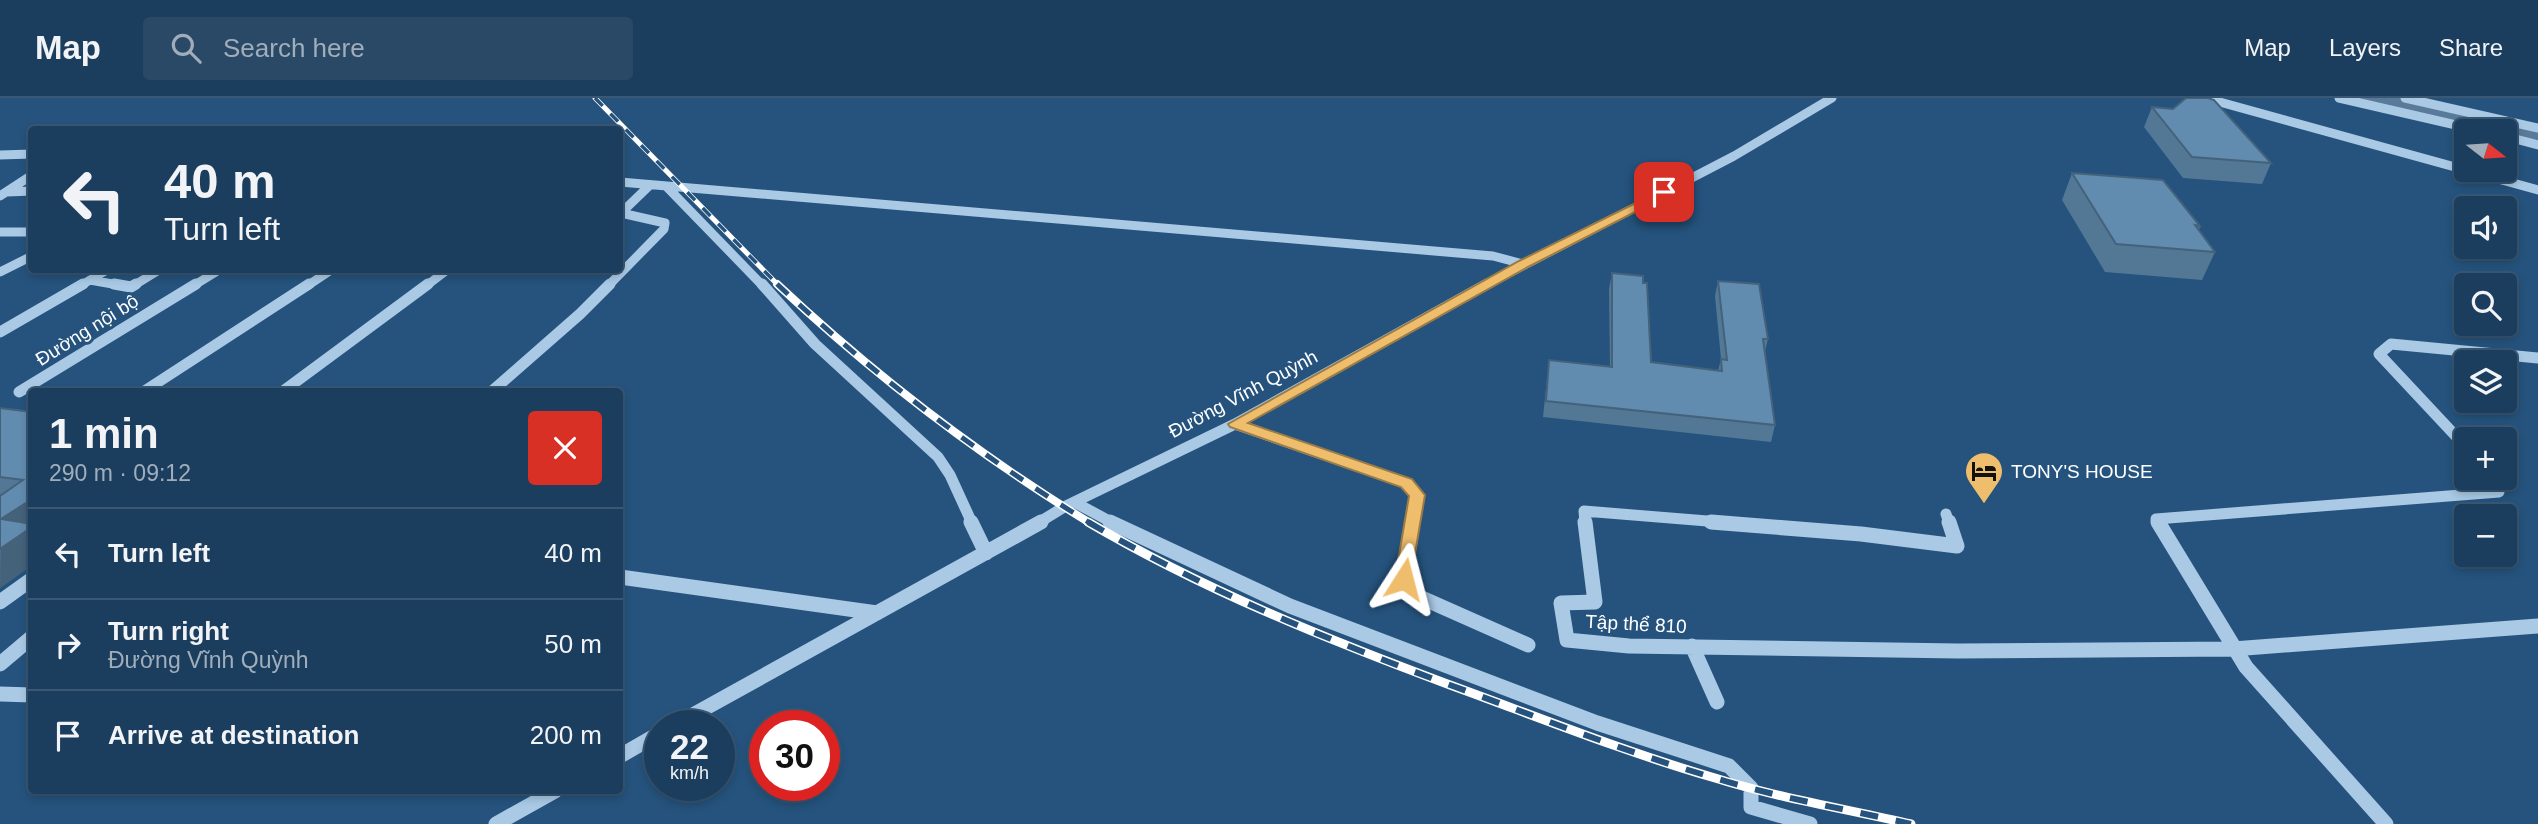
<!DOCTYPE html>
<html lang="en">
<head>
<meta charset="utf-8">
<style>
	body { margin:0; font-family:Helvetica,sans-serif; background:#294967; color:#f1f3f6; height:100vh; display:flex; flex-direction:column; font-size:26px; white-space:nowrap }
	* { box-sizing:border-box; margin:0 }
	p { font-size:23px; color:#a0aebc }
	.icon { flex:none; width:38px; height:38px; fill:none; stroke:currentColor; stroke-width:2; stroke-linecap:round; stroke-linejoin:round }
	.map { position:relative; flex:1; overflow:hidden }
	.drawer { position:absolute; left:28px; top:290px; width:595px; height:406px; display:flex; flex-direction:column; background:#1c3e5e; border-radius:7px; box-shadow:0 4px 10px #0003,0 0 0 2px #3a5773 }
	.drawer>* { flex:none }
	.hud { position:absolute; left:28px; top:28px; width:595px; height:147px; border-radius:7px; box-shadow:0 4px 10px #0003,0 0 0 2px #3a5773; background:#1c3e5e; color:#f1f3f6; overflow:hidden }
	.needle { width:46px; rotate:107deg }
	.buttons { position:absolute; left:2454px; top:21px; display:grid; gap:14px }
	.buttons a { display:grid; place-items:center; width:63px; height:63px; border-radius:7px; background:#1c3e5e; box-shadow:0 4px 10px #0003,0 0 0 2px #3a5773; font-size:35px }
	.speed { position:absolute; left:644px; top:612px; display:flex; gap:14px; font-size:35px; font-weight:700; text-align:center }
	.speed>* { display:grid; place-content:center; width:91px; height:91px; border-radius:50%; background:#1c3e5e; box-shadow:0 4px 10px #0003,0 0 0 2px #3a5773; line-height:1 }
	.speed small { font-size:18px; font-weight:400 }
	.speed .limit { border:10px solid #d22; background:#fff; color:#111 }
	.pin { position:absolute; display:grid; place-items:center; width:60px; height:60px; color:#fff; margin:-30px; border-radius:14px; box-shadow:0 4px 10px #0006 }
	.me { position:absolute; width:77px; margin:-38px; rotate:9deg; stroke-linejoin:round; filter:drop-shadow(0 0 5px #0008) }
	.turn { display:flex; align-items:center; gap:24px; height:147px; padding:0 21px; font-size:32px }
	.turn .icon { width:91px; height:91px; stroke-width:2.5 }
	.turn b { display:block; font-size:49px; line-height:60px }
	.round { display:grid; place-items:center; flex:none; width:74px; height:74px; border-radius:7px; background:#294967 }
	.summary { display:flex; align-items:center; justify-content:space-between; height:119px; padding:0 21px }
	h1 { font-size:42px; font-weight:700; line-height:52px }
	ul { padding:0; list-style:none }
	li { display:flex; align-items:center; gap:21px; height:91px; padding:0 21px; border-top:2px solid #3a5773 }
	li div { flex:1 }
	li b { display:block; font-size:26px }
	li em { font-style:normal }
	header { display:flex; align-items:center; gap:42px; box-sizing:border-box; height:98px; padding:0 35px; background:#1c3e5e; border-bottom:2px solid #3a5773 }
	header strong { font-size:33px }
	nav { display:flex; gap:38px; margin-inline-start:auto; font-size:24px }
	.search { width:490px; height:63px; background:#294967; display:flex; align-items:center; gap:18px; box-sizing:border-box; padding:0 24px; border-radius:7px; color:#a0aebc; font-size:26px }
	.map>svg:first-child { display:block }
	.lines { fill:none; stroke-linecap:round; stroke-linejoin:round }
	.river { fill:#597a98; fill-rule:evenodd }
	.minor-far2 { stroke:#a9c9e5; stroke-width:9 }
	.minor-far1 { stroke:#a9c9e5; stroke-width:11 }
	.minor { stroke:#a9c9e5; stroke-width:15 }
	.rail-far2-casing { stroke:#fff; stroke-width:5 }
	.rail-far1-casing { stroke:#fff; stroke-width:8 }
	.rail-casing { stroke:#fff; stroke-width:9 }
	.rail-far2 { stroke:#25537d; stroke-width:3.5; stroke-dasharray:11; stroke-linecap:butt }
	.rail-far1 { stroke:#25537d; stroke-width:5; stroke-dasharray:15; stroke-linecap:butt }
	.rail { stroke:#25537d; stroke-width:6; stroke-dasharray:18; stroke-linecap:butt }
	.wall { fill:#537896 }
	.shaded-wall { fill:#44627a }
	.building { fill:#618caf; stroke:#44627a; stroke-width:2 }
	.route { fill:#efbe6d; stroke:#9b7c47; stroke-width:2 }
	.labels { text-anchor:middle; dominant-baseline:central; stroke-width:6; stroke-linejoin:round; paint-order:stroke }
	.street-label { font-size:19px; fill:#fff; stroke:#25537d }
	.poi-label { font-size:19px; fill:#fff; stroke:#25537d; text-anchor:start }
</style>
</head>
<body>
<header>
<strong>Map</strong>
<div class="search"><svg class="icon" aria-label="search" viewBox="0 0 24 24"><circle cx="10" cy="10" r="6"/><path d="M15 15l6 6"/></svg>Search here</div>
<nav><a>Map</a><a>Layers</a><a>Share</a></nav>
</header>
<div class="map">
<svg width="2538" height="726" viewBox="0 0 2538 726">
	<rect width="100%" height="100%" fill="#25537d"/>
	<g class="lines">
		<path class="river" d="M2359 0H2417L2538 27V47L2504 39V33H2479L2364 7Z"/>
		<path class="minor-far2" d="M2205 0 2538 92
			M2339 0 2482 33
			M2405 0 2538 30
			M2504 38 2538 47
			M0 57 32 56
			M620 84 1493 158 1523 166
			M666 88 763 188
			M7 94 32 93
			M0 98 32 77
			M0 134H32
			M0 174 32 158
			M90 182 124 188
			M80 188 107 172
			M133 188 159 172
			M193 188 219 172
			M307 188 331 172
			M426 188 447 172
			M608 188 664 131 665 125 621 115 650 87
			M1484 188 1734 58 1832 0"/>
		<path class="minor-far1" d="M114 186 131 189 136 186
			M762 186 815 246 938 359 950 377 972 425
			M0 234 83 186
			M19 294 196 186
			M143 294 309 186
			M282 294 428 186
			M491 294 580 216 610 186
			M1235 326 1406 385 1417 397 1413 425
			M2466 349 2379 256 2391 246 2538 260
			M1076 405 1113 425
			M1946 416 1949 425
			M1038 425 1064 409 1235 326 1487 186
			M1585 425 1584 413 1732 425
			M2159 425 2156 421 2499 394 2491 380"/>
		<path class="minor" d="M971 424 986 455
			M1110 424 1290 508 1597 625 1729 668 1751 690V709L1810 726
			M1413 424 1404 481 1413 496 1528 547
			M1585 424 1595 504 1561 505 1567 542 1629 548 1958 553 2233 551 2538 528
			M1711 424 1861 436 1957 448 1949 424
			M2158 424 2246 569 2386 726
			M620 479 877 515
			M0 504 32 481
			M1692 548 1717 604
			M0 566 32 539
			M0 596 32 597
			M673 628 1041 424
			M620 658 660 635
			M496 726 555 693"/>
		<defs>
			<path id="rail-far2" d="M595 0 779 188"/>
			<path id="rail-far1" d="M777 186C874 277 977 356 1090 425"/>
			<path id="rail" d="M1088 424C1202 491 1326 541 1450 587 1538 619 1625 654 1715 680 1779 700 1846 711 1911 726"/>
		</defs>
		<use href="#rail-far2" class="rail-far2-casing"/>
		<use href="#rail-far1" class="rail-far1-casing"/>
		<use href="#rail" class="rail-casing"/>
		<use href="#rail-far2" class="rail-far2"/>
		<use href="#rail-far1" class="rail-far1"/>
		<use href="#rail" class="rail"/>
	</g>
	<path class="wall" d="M2152 9 2271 65 2262 86 2183 80 2144 29Z
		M2072 75 2200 128 2199 132 2215 154 2202 182 2105 174 2062 102Z
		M1612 175 1651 264 1718 273 1721 261 1715 198 1718 183 1768 241 1765 253 1775 327 1771 344 1543 319 1549 262 1610 268 1609 191Z
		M0 310 32 314V467L0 490Z"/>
	<path class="shaded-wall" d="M32 401V467L0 490 1 421Z"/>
	<path class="building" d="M2186 0H2208L2214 2 2271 65 2192 59 2152 9 2173 11Z
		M2072 75 2163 82 2200 128 2195 127 2215 154 2116 146Z
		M1612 175 1643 178V185H1647L1651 264 1722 273 1721 261 1727 262 1718 183 1759 186 1768 241H1763L1775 327 1546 303 1549 262 1612 269Z
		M0 310 32 314V401L1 421 32 426V429L0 451V398L23 382 0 379Z"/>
	<path class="route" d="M1664 91 1669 94 1668 97 1528 169 1248 325 1412 381 1425 397 1410 485H1397L1395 481 1409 398 1401 389 1230 329 1228 326 1519 163Z"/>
	<defs>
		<symbol id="hotel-pin" viewBox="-11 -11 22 30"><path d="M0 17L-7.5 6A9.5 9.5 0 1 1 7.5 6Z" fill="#efbe6d" stroke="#25537d"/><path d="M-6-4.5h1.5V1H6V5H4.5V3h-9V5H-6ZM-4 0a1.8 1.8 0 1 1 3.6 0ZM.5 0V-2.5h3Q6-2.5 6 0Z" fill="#111"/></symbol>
	</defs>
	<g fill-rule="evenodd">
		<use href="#hotel-pin" x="1962" y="351" width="44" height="60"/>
	</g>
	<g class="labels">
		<g class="street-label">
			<text transform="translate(87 232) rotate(-32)">Đường nội bộ</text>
			<text transform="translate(1243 296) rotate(-28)">Đường Vĩnh Quỳnh</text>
			<text transform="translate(1636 526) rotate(3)">Tập thể 810</text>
		</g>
		<g class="poi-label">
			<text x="2011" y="373">TONY'S HOUSE</text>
		</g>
	</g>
</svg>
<div class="buttons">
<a><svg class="needle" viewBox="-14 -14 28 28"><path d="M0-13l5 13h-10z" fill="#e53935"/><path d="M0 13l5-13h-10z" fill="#a0aebc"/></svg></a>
<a><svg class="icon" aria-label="sound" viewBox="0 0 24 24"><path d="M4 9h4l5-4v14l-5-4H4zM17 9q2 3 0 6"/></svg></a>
<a><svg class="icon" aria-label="search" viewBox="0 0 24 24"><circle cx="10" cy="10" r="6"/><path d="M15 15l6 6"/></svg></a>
<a><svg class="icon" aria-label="layers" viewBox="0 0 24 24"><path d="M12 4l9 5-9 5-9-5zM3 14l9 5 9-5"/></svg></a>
<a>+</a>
<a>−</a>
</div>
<div class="speed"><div>22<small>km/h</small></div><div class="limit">30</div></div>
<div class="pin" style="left:1664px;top:94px;background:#d93025"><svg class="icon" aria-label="arrive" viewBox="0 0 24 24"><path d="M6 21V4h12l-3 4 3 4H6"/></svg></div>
<svg class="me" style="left:1404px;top:481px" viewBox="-20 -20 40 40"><path d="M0-17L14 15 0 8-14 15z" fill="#efbe6d" stroke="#fff" stroke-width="4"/></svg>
<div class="hud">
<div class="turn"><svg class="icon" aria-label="left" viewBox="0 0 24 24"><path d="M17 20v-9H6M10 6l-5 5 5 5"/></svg><div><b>40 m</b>Turn left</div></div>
</div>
<section class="drawer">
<div class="summary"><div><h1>1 min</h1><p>290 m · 09:12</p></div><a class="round" style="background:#d93025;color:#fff"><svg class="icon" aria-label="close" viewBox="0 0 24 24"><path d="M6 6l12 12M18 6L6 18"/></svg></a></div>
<ul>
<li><svg class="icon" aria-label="left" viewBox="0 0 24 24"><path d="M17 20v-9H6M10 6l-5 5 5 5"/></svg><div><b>Turn left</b></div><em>40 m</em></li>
<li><svg class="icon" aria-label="right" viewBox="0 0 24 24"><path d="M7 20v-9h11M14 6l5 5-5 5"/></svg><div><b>Turn right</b><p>Đường Vĩnh Quỳnh</p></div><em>50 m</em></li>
<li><svg class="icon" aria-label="arrive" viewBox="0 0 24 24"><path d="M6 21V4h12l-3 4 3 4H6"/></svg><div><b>Arrive at destination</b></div><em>200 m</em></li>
</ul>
</section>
</div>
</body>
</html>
